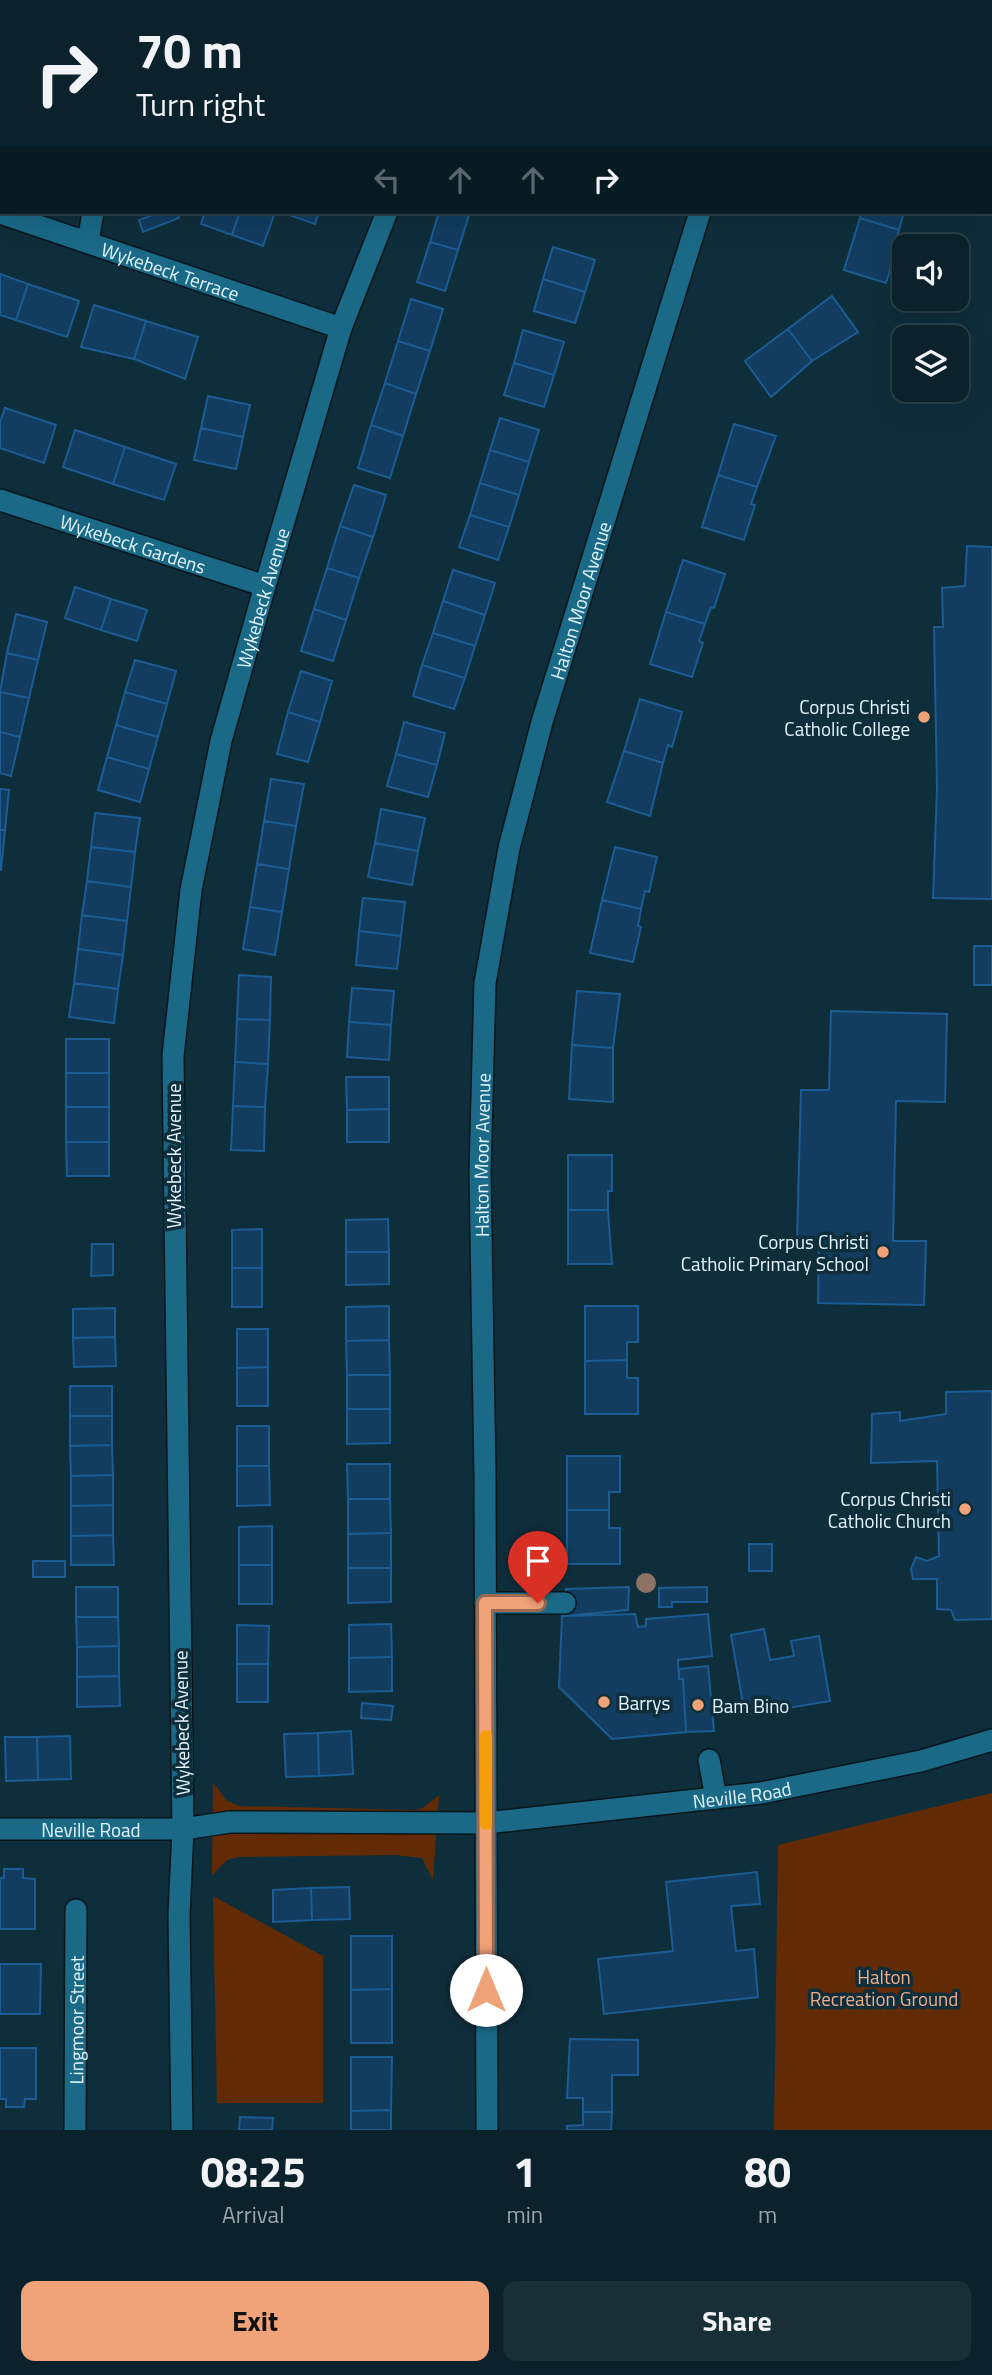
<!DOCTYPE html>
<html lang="en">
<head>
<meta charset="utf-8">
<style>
	body { margin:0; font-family:"Titillium Web",sans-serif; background:#192f38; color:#f1f3f6; height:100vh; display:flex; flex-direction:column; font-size:26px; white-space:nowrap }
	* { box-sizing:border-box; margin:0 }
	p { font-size:23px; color:#9aa4a9 }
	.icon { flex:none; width:38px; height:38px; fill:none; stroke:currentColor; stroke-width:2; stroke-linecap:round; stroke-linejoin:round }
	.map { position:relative; height:2130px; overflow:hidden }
	.sheet { display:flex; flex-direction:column; background:#0b222c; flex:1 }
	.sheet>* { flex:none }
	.guide { position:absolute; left:0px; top:0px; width:992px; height:214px; box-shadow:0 7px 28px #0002,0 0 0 2px #2b3f48; background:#0b222c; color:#f1f3f6; overflow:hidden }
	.fabs { position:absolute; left:892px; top:234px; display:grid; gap:14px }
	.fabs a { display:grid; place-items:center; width:77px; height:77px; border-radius:14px; background:#0b222c; box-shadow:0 7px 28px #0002,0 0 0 2px #2b3f48; font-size:35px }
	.pin { position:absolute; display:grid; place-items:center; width:60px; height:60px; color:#fff; margin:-72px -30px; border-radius:50% 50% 50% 0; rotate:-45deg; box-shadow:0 0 7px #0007 }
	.pin .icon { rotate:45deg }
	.me { position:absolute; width:77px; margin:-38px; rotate:0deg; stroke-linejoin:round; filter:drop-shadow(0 0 5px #0008) }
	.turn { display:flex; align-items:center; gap:24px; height:147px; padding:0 21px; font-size:32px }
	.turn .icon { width:91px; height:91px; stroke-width:2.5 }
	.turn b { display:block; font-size:49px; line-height:60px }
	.lanes { display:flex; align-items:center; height:66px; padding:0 21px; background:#0003; justify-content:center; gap:35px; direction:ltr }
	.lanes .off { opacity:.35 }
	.eta { display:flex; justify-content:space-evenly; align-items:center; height:119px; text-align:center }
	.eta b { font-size:42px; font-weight:700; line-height:49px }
	.button { display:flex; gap:14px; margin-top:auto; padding:14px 21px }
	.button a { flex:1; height:80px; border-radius:14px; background:#f0a279; color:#111; font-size:28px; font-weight:700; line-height:80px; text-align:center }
	.button a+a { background:#192f38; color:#f1f3f6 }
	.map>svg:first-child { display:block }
	.green { fill:#622b06 }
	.building { fill:#123c60; stroke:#1c5c92; stroke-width:2 }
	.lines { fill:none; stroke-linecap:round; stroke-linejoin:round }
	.minor-casing { stroke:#08151b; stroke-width:24 }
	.minor { stroke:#1a6987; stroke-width:21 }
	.tree { fill:#8c7365 }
	.route-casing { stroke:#9c694f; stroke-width:18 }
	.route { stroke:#f0a279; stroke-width:12 }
	.slow { stroke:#f59e0b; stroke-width:12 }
	.poi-dot { fill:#f0a279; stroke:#0f2e3b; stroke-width:2.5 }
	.labels { text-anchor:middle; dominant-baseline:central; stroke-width:7; stroke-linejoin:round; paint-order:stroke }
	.street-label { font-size:19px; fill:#e4f5fd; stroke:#0f2e3b }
	.poi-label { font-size:19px; fill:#e4f5fd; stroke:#0f2e3b; text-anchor:end }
	.park-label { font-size:19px; fill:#f3ac88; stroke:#0f2e3b }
</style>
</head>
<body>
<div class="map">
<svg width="992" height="2130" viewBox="0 0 992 2130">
	<rect width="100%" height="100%" fill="#0f2e3b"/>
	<path class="green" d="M213 1782 226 1800 239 1806 416 1810 423 1808 439 1795 433 1880 422 1858 396 1855 239 1857 227 1860 212 1875Z
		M992 1793V2130H774L778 1845Z
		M213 1896 323 1956V2103H217Z"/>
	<path class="building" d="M161 212H177L179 218 143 232 139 220Z
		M205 212H240L232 235 201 224Z
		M240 212H275L263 246 232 235Z
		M290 212H319L315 224 289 215Z
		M439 212H470L458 250 430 242Z
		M862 212H909H904L899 230 860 218Z
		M860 218 899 230 893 247 897 248 886 283 844 270Z
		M430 242 458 250 445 291 417 282Z
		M553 247 595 260 585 292 543 279Z
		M0 274 28 284 16 320 0 315Z
		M543 279 585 292 575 323 534 311Z
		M28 284 79 301 67 337 16 320Z
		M832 296 858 332 812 361 788 329Z
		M411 299 443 309 430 351 398 341Z
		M94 305 146 321 134 359 81 347Z
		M146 321 198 337 185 379 134 359Z
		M788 329 812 361 771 397 745 361Z
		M523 330 564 342 554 375 514 363Z
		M398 341 430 351 416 394 385 383Z
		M514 363 554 375 544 407 504 395Z
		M385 383 416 394 403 436 371 425Z
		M208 396 250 405 243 437 201 428Z
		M5 408 56 425 44 463 0 448V422Z
		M500 418 539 430 529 462 490 450Z
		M734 424 776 436 757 487 718 475Z
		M371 425 403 436 390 478 358 468Z
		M201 428 243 437 236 469 194 460Z
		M75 430 125 447 113 484 63 467Z
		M125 447 176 464 164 500 113 484Z
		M490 450 529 462 519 495 480 483Z
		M718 475 757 487 751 504 755 505 744 540 702 527Z
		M480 483 519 495 509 527 470 515Z
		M354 485 386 495 373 537 340 526Z
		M470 515 509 527 498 560 459 547Z
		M340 526 373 537 359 578 327 568Z
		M967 546 992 547V899L933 898 937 788 934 627H943L942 588 965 586Z
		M683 560 725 574 714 608 711 607 705 624 666 612Z
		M327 568 359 578 346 620 314 609Z
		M453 570 495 583 485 615 443 601Z
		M75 587 111 599 101 630 65 618Z
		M111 599 147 610 137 641 101 630Z
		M443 601 485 615 475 646 433 633Z
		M314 609 346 620 333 661 301 651Z
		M666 612 705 624 699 641 703 643 692 677 650 664Z
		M16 614 47 622 38 660 7 653Z
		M433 633 475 646 465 678 422 665Z
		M7 653 38 660 29 698 0 692Z
		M135 660 176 671 167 704 125 692Z
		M422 665 465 678 454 709 413 696Z
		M301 671 332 681 320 722 288 712Z
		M0 692 29 698 20 737 0 732Z
		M125 692 167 704 158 737 116 725Z
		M640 699 682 712 672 747 668 745 663 763 624 751Z
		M288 712 320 722 308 762 277 754Z
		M404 722 445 733 437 765 396 754Z
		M116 725 158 737 149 769 107 757Z
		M0 732 20 737 11 776 0 773Z
		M624 751 663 763 650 816 607 802Z
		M396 754 437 765 428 797 387 786Z
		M107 757 149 769 140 802 98 790Z
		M271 779 304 784 296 826 264 821Z
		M0 789 9 790 5 830H0Z
		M381 809 425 818 418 851 375 843Z
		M95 813 140 818 135 852 91 847Z
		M264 821 296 826 289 869 257 864Z
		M0 830H5L1 870H0Z
		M375 843 418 851 412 885 368 877Z
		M91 847 135 852 131 887 87 881Z
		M615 847 657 857 649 892 645 891 641 909 602 900Z
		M257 864 289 869 282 912 250 907Z
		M87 881 131 887 127 921 82 915Z
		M363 898 405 902 401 936 359 931Z
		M602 900 641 909 638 926 641 927 633 962 590 953Z
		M250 907 282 912 275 955 243 949Z
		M82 915 127 921 123 955 78 949Z
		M359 931 401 936 397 969 356 965Z
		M974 946H992V985H974Z
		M78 949 123 955 118 989 74 983Z
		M239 975 271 977 270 1020 237 1019Z
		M74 983 118 989 114 1023 69 1017Z
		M352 988 394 991 391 1025 349 1022Z
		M577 991 620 994 613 1048 572 1045Z
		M831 1011 947 1014 945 1102 896 1101 893 1241H926L924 1305 818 1303 819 1239H797L801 1090H829Z
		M237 1019 270 1020 268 1064 235 1062Z
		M349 1022 391 1025 389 1060 347 1057Z
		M66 1039H109V1073H66Z
		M572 1045 613 1048V1102L569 1099Z
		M235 1062 268 1064 265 1107 233 1106Z
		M66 1073H109V1107H66Z
		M346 1077H389V1109L347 1110Z
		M233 1106 265 1107 264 1151 231 1150Z
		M66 1107H109V1142H66Z
		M389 1109V1142H347V1110Z
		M66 1142H109V1176H67Z
		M568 1155H612V1191H608V1210H568Z
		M568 1210H608L612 1264H568Z
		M388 1219 389 1252H346V1220Z
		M262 1229V1268H232V1230Z
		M92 1244H113V1275L91 1276Z
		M346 1252H389V1284L346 1285Z
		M232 1268H262V1307H232Z
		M389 1306V1340L346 1341V1307Z
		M585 1306H638V1342H627V1360L585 1361Z
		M115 1308V1337L73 1338V1309Z
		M237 1329H268V1367L237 1368Z
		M115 1337 116 1366 74 1367 73 1338Z
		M389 1340 390 1375H347L346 1341Z
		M627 1360V1378H638V1414H585V1361Z
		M268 1367V1406H237V1368Z
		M347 1375H390V1409H347Z
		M70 1386H112V1416H70Z
		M992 1391V1619L955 1620 951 1610 937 1609V1579H913L911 1569 916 1557 927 1561 939 1556 937 1461 871 1463 872 1414 900 1412V1421L946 1414V1392Z
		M347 1409H390V1443L347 1444Z
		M70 1416H112V1445L70 1446Z
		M237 1426H269V1466H237Z
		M112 1445 113 1475 71 1476 70 1446Z
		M567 1456H620V1492H609V1510H567Z
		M347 1464H390V1499H348Z
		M237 1466H269L270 1505 237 1506Z
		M113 1475V1505L71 1506V1476Z
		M348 1499H390L391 1533 348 1534Z
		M113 1505V1535L71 1536V1506Z
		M567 1510H609V1528H620V1564H567Z
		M272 1526V1565H239V1527Z
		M391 1533V1568H348V1534Z
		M113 1535 114 1565H71V1536Z
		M749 1544H772V1571H749Z
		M33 1561H65V1577H33Z
		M239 1565H272V1604H239Z
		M348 1568H391V1602L348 1603Z
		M76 1587H118V1617H76Z
		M629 1587 628 1610 565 1616 566 1589Z
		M707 1587V1602H672V1607H659V1588Z
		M635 1614 638 1627 646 1626V1619L708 1614 712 1656 678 1660 679 1679H683L686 1732 612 1739 559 1687 562 1616Z
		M76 1617H118L119 1646 77 1647Z
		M391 1624 392 1657 349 1658V1625Z
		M237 1625 269 1626 268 1664H237Z
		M764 1629 770 1660 794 1656 791 1641 819 1636 830 1701 745 1715 731 1635Z
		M119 1646V1676L77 1677V1647Z
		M392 1657V1691L349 1692V1658Z
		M237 1664H268V1702H237Z
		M708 1666 714 1731 686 1732 683 1679H679V1669Z
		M119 1676 120 1706 77 1707V1677Z
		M362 1703 393 1706 391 1720 361 1718Z
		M351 1731 353 1774 319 1776 318 1733Z
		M318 1733 319 1776 286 1777 284 1734Z
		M70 1736 71 1779 38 1780 37 1737Z
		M5 1737H37L38 1780 6 1781Z
		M4 1869H23V1878L35 1879V1929H0V1878H4Z
		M757 1872 760 1904 731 1906 736 1951 754 1949 758 1997 604 2014 598 1959 673 1951 666 1882Z
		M349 1887 350 1919 312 1920 311 1888Z
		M311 1888 312 1920 273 1922V1890Z
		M351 1936H392V1989L351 1990Z
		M0 1964H41L40 2014H0Z
		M392 1989V2043H351V1990Z
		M570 2039 638 2040V2075H612V2112H583V2098H567Z
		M0 2048H36V2099H25L24 2107H6V2099H0Z
		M351 2057H392L391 2110 351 2111Z
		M391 2110V2130H351V2111Z
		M583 2112H612L611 2130H567V2126L583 2125Z
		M240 2117 273 2118 272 2130H239Z"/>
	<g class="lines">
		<defs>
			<g id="minor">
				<path d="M106 0 107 2"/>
				<path d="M543 0 545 2"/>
				<path d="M771 2 772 0"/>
				<path id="s1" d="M0 213 341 328"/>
				<path d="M88 242 93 212"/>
				<path id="s2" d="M0 500 265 586"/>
				<path d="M485 1603H565"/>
				<path d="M709 1760 716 1798"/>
				<path id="s3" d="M0 1829H183L230 1822 486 1823 761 1793 921 1761 992 1740"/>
				<path id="s4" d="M75 2130 76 1910"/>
				<path id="s5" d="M182 2130 179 1915 183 1829 173 1056 191 890 221 741 265 586 341 328 387 212"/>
				<path id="s6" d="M487 2130 485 1475 480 1172 485 983 509 848 542 722 700 212"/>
			</g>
		</defs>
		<use href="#minor" class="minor-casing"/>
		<use href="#minor" class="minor"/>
	</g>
	<circle class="tree" cx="646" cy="1583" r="10"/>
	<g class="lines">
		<defs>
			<path id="route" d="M486 1990 485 1603H538"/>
		</defs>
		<use href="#route" class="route-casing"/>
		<use href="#route" class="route"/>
		<path class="slow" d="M486 1736V1824"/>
	</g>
	<g class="poi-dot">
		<circle cx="924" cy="717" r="7"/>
		<circle cx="883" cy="1252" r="7"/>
		<circle cx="965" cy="1509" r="7"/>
		<circle cx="604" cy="1702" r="7"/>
		<circle cx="698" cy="1705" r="7"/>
	</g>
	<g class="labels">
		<g class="street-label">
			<text stroke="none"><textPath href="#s1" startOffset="180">Wykebeck Terrace</textPath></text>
			<text stroke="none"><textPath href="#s2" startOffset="140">Wykebeck Gardens</textPath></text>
			<text stroke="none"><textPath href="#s5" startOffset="1542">Wykebeck Avenue</textPath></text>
			<text stroke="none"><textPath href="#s6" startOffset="1542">Halton Moor Avenue</textPath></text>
			<text transform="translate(173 1156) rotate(-90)">Wykebeck Avenue</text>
			<text stroke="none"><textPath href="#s6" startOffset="975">Halton Moor Avenue</textPath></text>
			<text transform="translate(181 1723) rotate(-91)">Wykebeck Avenue</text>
			<text stroke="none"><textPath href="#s3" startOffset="744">Neville Road</textPath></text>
			<text stroke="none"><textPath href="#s3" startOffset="91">Neville Road</textPath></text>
			<text stroke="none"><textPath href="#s4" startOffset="110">Lingmoor Street</textPath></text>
		</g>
		<g class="poi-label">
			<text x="910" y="706">Corpus Christi<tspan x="910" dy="22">Catholic College</tspan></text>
			<text x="869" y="1241">Corpus Christi<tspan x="869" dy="22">Catholic Primary School</tspan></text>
			<text x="951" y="1498">Corpus Christi<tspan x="951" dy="22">Catholic Church</tspan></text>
			<text x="618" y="1702" text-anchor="start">Barrys</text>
			<text x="712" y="1705" text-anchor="start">Bam Bino</text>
		</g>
		<g class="park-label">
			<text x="884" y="1976">Halton<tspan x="884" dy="22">Recreation Ground</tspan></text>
		</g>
	</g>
</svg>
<div class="fabs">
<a><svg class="icon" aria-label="sound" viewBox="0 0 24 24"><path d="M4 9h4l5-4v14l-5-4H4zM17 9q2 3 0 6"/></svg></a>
<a><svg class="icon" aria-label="layers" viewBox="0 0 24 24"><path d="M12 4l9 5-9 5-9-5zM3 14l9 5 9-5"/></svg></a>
</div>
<div class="pin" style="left:538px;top:1603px;background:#d93025"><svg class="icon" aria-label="arrive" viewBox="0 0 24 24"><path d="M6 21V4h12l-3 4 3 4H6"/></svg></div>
<svg class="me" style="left:486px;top:1990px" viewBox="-20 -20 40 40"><circle r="19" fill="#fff"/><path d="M0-13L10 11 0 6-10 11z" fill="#f0a279"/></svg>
<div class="guide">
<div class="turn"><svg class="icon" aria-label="right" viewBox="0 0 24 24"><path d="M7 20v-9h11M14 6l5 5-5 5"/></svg><div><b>70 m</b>Turn right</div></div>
<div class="lanes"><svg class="icon off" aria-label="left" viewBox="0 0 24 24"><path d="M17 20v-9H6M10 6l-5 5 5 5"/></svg><svg class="icon off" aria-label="ahead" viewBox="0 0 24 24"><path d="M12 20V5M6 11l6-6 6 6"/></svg><svg class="icon off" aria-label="ahead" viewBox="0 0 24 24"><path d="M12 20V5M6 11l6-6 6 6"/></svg><svg class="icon" aria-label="right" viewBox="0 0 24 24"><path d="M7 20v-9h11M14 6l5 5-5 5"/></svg></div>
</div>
</div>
<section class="sheet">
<div class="eta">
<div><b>08:25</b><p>Arrival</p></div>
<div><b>1</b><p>min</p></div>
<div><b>80</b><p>m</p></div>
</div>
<div class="button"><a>Exit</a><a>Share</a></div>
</section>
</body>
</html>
